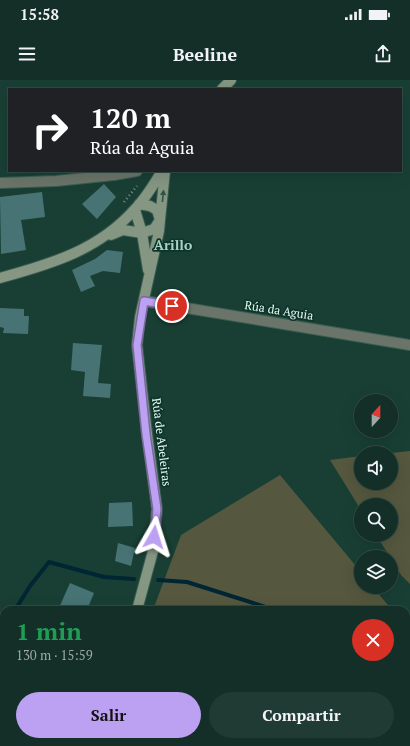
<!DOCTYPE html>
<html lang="es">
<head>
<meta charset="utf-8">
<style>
	body { margin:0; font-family:"PT Serif",serif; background:#203b33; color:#f1f3f6; height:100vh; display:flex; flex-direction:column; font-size:15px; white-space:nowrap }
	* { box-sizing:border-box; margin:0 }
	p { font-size:13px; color:#9da9a7 }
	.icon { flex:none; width:22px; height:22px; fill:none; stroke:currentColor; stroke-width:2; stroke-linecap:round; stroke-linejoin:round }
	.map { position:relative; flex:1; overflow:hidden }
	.side { position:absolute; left:0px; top:526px; width:410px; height:140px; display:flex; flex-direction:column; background:#132f27; border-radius:12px 12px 0 0; box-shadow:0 4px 16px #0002,0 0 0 1px #324a44 }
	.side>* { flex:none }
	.hud { position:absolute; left:8px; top:8px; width:394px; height:84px; border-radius:0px; box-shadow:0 4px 16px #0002,0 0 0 1px #324a44; background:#202124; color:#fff; overflow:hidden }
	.needle { width:26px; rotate:21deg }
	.controls { position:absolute; left:354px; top:314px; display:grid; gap:8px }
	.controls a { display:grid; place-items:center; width:44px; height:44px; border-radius:50%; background:#132f27; box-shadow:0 4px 16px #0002,0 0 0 1px #324a44; font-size:20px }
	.pin { position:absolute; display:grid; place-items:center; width:34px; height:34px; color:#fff; margin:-17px; border:2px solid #fff; border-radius:50%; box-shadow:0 1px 4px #0007 }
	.me { position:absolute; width:44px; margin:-22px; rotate:6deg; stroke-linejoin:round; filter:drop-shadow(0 0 3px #0008) }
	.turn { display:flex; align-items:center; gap:14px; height:84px; padding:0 16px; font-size:18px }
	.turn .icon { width:52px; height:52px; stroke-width:2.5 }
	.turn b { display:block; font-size:28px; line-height:34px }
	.round { display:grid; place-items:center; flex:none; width:42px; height:42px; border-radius:21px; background:#203b33 }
	.summary { display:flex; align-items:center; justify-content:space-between; height:68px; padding:0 16px }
	h1 { font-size:24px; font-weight:800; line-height:30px; color:#1e9e55 }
	.cta { display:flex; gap:8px; margin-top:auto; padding:8px 16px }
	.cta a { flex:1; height:46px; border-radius:24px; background:#bca0f2; color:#111; font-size:16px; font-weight:800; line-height:46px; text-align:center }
	.cta a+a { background:#203b33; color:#f1f3f6 }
	.status { display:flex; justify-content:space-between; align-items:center; height:28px; padding:0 20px; background:#132f27; direction:ltr }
	.status svg { height:11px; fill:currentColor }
	header { display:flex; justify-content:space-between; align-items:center; height:52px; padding:0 16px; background:#132f27; font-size:18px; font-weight:800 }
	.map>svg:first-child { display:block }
	.green { fill:#55583e }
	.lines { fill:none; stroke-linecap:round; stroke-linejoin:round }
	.stream { stroke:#002533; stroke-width:4 }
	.building { fill:#477375 }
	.street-casing { stroke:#395d52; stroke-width:12 }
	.secondary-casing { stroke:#395d52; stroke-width:12 }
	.path { stroke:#759389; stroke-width:2.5; stroke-dasharray:1 3; stroke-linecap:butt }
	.street { stroke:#6a7468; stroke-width:10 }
	.secondary { stroke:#859683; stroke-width:10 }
	.oneway { fill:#325245 }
	.route-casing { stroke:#7a689d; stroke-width:10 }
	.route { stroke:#bca0f2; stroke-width:7 }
	.labels { text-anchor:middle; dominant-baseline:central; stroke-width:3.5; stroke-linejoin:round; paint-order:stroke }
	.street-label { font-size:12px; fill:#e4f9f1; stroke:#0e352a }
	.quarter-label { font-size:14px; font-weight:bold; fill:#a8d2c3; stroke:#0e352a }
</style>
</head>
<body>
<div class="status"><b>15:58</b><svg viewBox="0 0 49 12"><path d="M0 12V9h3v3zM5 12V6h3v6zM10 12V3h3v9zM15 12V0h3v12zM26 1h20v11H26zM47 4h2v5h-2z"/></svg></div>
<header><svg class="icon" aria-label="menu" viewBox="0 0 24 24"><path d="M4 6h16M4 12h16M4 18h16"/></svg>Beeline<svg class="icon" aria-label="share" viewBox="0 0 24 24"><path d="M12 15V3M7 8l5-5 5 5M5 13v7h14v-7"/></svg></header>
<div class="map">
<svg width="410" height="666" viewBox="0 0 410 666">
	<rect width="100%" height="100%" fill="#193f34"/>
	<path class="green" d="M410 371V504L401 495 391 479V477H390L376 455H391V425H361V430L330 380 361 376V403H391V373Z
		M280 395 361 492V507H373L392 530H153L181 455Z
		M406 546 410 551V609L406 606Z
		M80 662H186L184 666H73Z
		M265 662H312L319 666H263Z"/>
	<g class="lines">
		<path class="stream" d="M158 500 187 502 275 530
			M15 530 30 506 49 482 104 497 134 499
			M0 554 4 548
			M406 600 410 602"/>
	</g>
	<path class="building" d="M104 104 116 117 97 139 82 124Z
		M42 112 45 137 21 140 26 170 1 174 0 117Z
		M107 170 123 172 120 193 103 191 90 196 95 206 81 212 72 190 95 179Z
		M0 228 24 229V236H29L28 254 3 253 4 248 0 247Z
		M73 263 102 265 98 303 111 304 110 318 83 316 85 292 71 290Z
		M132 422 133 446 108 447 109 423Z
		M118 463 135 468 131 486 115 481Z
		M70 503 94 513 87 530H58Z"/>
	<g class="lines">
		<defs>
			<path id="street" d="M0 103 56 101 114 95 137 91
				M144 221 410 265"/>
			<path id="secondary" d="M222 9 231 0
				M135 130 142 153 148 190
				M111 155 123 150 142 153 154 149 160 140 165 91
				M0 198C51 184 99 170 135 129 146 118 154 104 162 91
				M137 530 153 471 157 429 147 354 137 265 140 237 159 151 160 140 157 130 150 126 139 124
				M46 666 51 662"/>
		</defs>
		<use href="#street" class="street-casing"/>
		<use href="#secondary" class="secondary-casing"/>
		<path class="path" d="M124 122 137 106
			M323 662 329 666"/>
		<use href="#street" class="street"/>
		<use href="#secondary" class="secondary"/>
	</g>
	<defs><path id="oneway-solid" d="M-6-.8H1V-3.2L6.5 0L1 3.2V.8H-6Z"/></defs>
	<use class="oneway" href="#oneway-solid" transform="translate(163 116) rotate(-84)"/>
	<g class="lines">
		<defs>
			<path id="route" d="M154 457 157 429 146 354 137 265 144 221 172 226"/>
		</defs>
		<use href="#route" class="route-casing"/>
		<use href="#route" class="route"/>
	</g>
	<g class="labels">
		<g class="street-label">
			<text transform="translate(279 230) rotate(9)">Rúa da Aguia</text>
			<text transform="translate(162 362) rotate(83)">Rúa de Abeleiras</text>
		</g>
		<g class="quarter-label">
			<text x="173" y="164">Arillo</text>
		</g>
	</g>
</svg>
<div class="controls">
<a><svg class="needle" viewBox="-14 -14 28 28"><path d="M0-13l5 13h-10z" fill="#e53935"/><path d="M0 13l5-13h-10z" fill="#9da9a7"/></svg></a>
<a><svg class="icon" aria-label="sound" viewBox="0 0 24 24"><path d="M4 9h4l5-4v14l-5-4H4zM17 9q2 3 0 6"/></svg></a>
<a><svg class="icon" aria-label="search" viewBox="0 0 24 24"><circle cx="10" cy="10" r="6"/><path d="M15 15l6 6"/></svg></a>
<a><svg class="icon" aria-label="layers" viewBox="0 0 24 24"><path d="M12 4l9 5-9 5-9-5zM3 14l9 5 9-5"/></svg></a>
</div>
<div class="pin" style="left:172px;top:226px;background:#d93025"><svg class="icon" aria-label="arrive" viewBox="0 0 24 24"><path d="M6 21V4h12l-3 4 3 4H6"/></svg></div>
<svg class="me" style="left:154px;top:457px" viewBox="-20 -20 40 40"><path d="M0-17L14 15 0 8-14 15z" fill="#bca0f2" stroke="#fff" stroke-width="4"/></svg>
<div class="hud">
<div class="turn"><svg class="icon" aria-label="right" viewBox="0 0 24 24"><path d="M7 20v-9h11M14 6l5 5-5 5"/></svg><div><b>120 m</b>Rúa da Aguia</div></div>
</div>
<section class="side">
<div class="summary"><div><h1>1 min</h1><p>130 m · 15:59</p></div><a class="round" style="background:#d93025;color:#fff"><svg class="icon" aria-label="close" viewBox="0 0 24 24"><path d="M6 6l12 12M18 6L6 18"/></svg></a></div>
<div class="cta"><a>Salir</a><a>Compartir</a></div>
</section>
</div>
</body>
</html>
